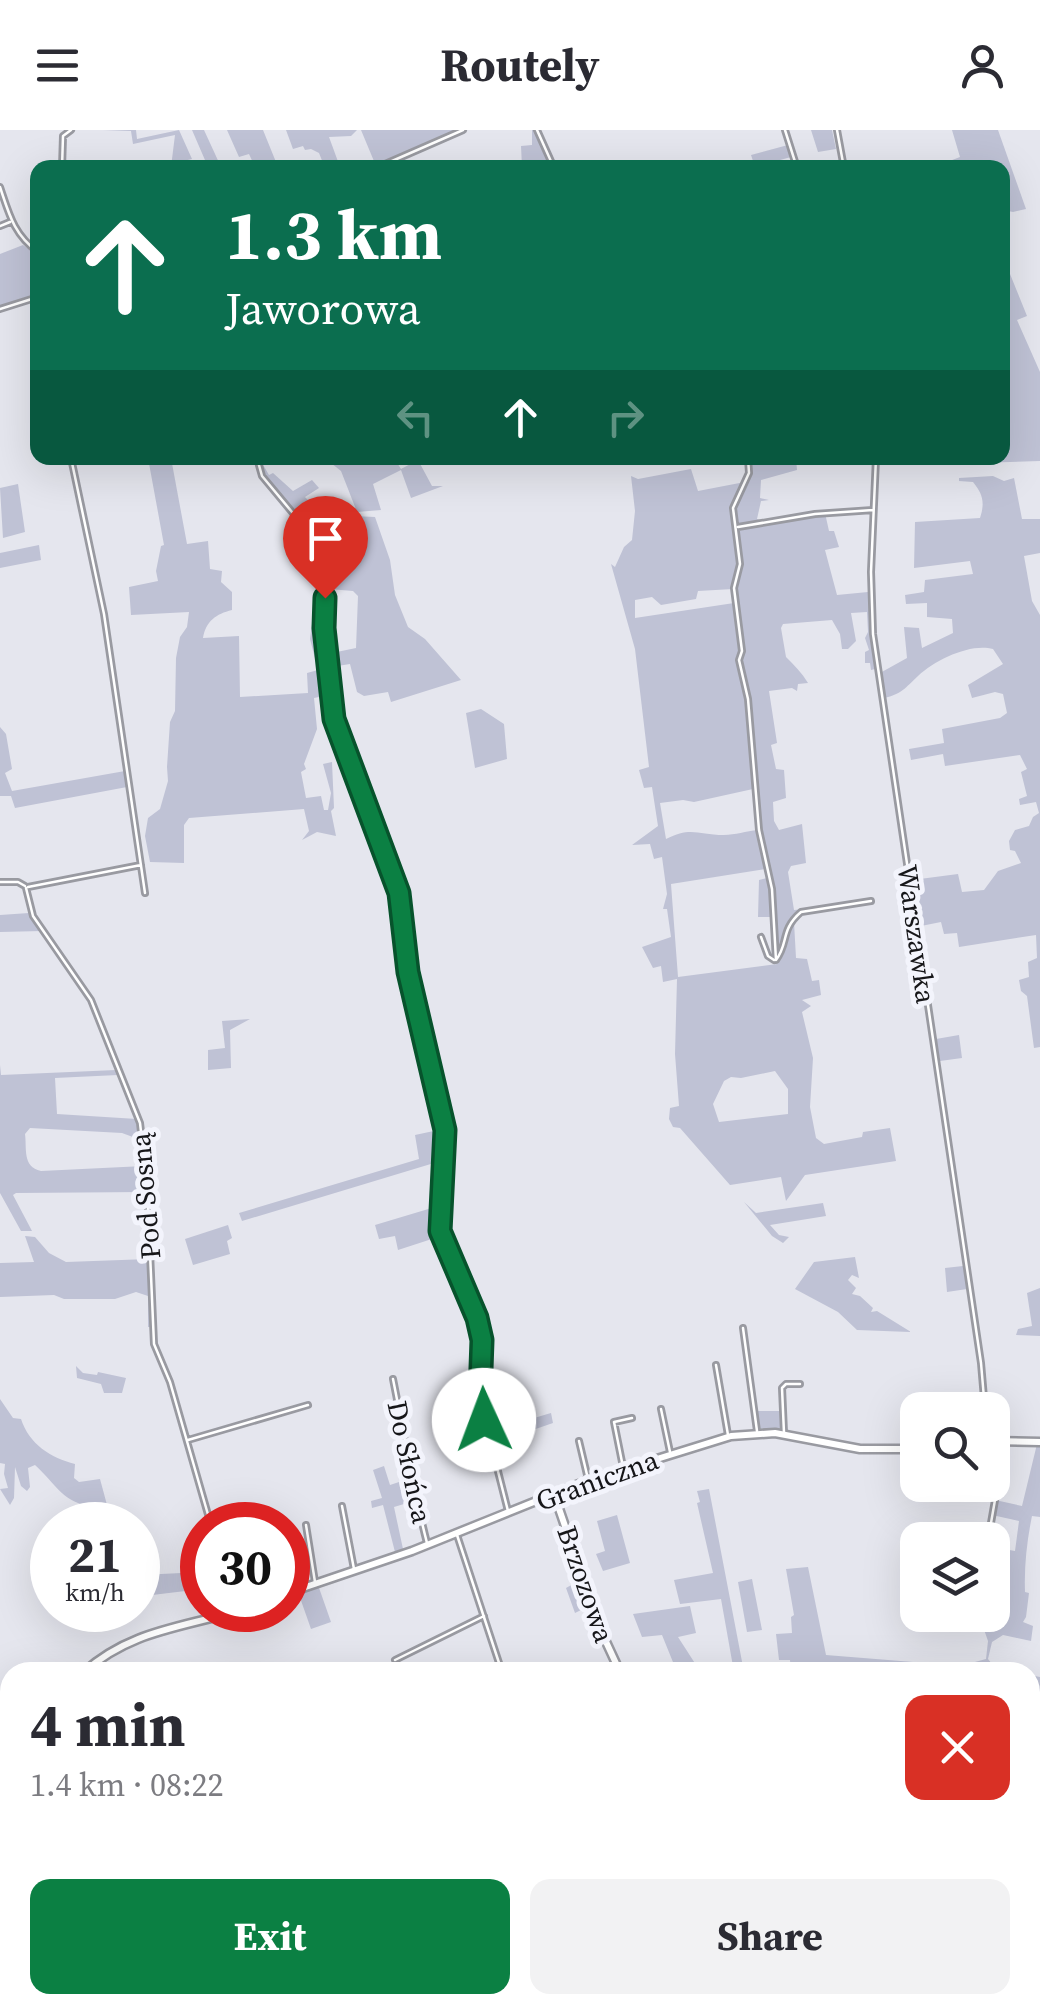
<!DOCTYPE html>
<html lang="en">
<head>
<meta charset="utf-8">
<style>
	body { margin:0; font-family:"Source Serif 4",serif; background:#f2f2f3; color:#2b2b33; height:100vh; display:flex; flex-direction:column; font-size:38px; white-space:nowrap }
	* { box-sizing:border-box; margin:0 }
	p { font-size:32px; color:#7c7c81 }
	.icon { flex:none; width:55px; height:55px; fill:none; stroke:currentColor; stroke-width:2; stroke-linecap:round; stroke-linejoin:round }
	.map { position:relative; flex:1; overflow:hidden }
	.side { position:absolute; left:0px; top:1532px; width:1040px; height:352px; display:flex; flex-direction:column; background:#fff; border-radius:30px 30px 0 0; box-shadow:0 10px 40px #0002 }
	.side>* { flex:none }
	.guide { position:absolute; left:30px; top:30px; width:980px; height:305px; border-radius:20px; box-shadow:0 10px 40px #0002; background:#0b6e4f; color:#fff; overflow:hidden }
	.fabs { position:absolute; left:900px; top:1262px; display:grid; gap:20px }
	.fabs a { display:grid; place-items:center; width:110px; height:110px; border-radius:20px; background:#fff; box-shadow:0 10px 40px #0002; font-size:50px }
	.speed { position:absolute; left:30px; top:1372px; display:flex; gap:20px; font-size:50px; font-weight:700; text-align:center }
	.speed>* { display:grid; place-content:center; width:130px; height:130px; border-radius:50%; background:#fff; box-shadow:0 10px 40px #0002; line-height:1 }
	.speed small { font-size:25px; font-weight:400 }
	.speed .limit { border:15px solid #d22; background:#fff; color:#111 }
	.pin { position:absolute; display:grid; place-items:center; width:85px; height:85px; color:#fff; margin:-102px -42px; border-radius:50% 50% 50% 0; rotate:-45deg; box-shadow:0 0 10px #0007 }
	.pin .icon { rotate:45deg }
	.me { position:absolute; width:110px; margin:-55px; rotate:358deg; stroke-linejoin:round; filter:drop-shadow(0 0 8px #0008) }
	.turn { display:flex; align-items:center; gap:35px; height:210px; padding:0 30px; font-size:45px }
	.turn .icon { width:130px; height:130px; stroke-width:2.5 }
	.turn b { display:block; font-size:70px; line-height:85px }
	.lanes { display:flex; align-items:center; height:95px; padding:0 30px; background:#0003; justify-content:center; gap:50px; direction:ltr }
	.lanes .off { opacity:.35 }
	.round { display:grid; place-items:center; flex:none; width:105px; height:105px; border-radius:20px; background:#f2f2f3 }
	.headline { display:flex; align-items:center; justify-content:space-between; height:170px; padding:0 30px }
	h1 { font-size:60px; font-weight:700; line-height:75px }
	.cta { display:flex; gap:20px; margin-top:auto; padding:20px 30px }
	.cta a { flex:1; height:115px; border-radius:20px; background:#0b8043; color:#fff; font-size:40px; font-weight:700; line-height:115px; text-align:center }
	.cta a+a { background:#f2f2f3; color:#2b2b33 }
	header { display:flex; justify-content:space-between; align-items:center; height:130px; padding:0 30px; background:#fff; font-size:45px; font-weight:700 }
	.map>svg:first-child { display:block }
	.green { fill:#bfc2d5; fill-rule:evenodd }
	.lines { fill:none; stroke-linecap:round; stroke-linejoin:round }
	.street-casing { stroke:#999aa1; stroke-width:8 }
	.secondary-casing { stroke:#999aa1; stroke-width:11 }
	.street { stroke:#fff; stroke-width:2.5 }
	.secondary { stroke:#fff; stroke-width:6 }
	.route-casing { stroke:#07532c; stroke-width:25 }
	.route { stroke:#0b8043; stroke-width:18 }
	.labels { text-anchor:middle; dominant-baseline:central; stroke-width:10; stroke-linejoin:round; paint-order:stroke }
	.street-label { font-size:28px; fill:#161619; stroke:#f3f4fc }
</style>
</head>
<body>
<header><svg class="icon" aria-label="menu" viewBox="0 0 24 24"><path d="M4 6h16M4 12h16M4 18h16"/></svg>Routely<svg class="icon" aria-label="person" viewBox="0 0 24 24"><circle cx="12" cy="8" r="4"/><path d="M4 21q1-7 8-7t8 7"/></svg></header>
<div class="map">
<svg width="1040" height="1883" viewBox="0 0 1040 1883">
	<rect width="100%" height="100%" fill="#e5e6ee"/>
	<path class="green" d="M103 0H136L137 9 179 0 192 29 175 33 171 37 175 5 133 14 131 1Z
		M192 0H204L221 37H208Z
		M227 0H263L278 37H255L249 24 239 27Z
		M286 0H357L351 6 329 7 340 37 325 38 319 23 311 19 305 20 303 16 293 19Z
		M361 0H459L376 36Z
		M532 0H536L553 37H522L521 16 532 15Z
		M811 0H832L836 19 818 22Z
		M952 0H998L1026 79 1013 82 1003 80 1002 38 934 37 960 27Z
		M788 15 791 27 755 37 751 25Z
		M23 115 37 125 30 134 37 145V165L0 178V124Z
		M1008 139 1027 186 1017 190 1040 242V331L911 335V328H1002V140Z
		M148 328H171L187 414 208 411 210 439 222 441 221 452 232 462V480C216 484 206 491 203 508L239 506 240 567 308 563 307 543 318 540 310 509 316 464 315 451 295 402 299 395 323 449 322 495 329 565 314 568 317 599 304 634 306 639 301 642 306 668 321 666 324 680H328L331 663 323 634 332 632 334 678 331 681 336 706 317 702 302 710 309 701 304 679 189 688 184 695V733L150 732 145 706 148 688 160 679 168 651 167 637 170 592 175 581 176 528 180 507 187 497 189 482 131 485 129 457 158 451 156 441 161 416 164 415Z
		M259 328 269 345 273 343 293 361 312 350 319 358 305 367 323 385 337 378 353 386 375 387 390 430 395 465 408 497 425 509 461 550 391 572 388 562 364 566 357 562 350 534 331 537 327 485 330 486 332 523 356 518 358 466 353 461 329 459C326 433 313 408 298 387 284 367 263 352 259 328Z
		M314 328H394L401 339 418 330 432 356H443L411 368 401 340 373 354 381 380 357 382 341 341 331 333Z
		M750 328H796L797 340 761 350 760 368 769 370 761 371 757 389 766 392 825 383 829 401H834L839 417 825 420 837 465 868 462 870 436 875 539 871 540 870 533H865V522L869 520 865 508 868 502 867 482 851 483 856 511 848 519H842L840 504 832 490 783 494 781 498 786 527C794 535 802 543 808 553L798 554 797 561 792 558 769 561 777 613 771 615 776 639 784 640 786 668 773 672 774 691 779 700 802 694 806 733 791 736 788 742 794 780 824 777 805 783 794 792 796 828 807 829 812 851 819 850 821 865 802 870 811 876 802 882 813 928 810 977 816 1008 824 1014 862 1007 863 1002 890 998 896 1031 805 1045 786 1071 781 1047 730 1055 680 998 673 997 669 989 670 978 679 976 675 924 677 849 663 852 661 836 653 838 642 817 671 807 667 779H663L667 764 662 727 654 729 650 714 632 715 658 696 652 657 644 658 639 640 649 637 635 519 611 434 615 437 624 417 632 410 635 381 631 346 638 349 691 339 698 361 750 351ZM733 459 734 473 635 488V470L652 467 661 475 696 469 698 461ZM753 659 758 700C746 701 735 705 724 705 698 705 691 696 666 709L660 673 683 670 694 672ZM765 739 767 748 759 750 758 787H774L777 834 678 847 671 754ZM775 941 788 959V984L719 992 713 974 724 951 731 947 741 948Z
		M993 346 1004 351 1014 348 1022 389H1040V423L1024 426 1032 471 1040 485V917L1034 918 1027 866 1021 861 1019 850 1029 847 1028 832 1037 828 1036 805 959 817 957 803 944 804 941 792 921 796 912 750 958 744 962 762 984 760 998 741 1021 733 1015 721 1010 720 1009 711 1015 700 1029 696 1033 687 1039 683 1036 672 1020 675 1019 669 1027 666 1021 642 1027 639 1020 625 945 636 943 624 911 630 909 619 944 613 942 599 1000 588 1007 583 1003 564 995 562 972 568 968 555 1003 534 993 519C971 513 936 529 918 546 905 558 902 564 884 568L880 543 907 528 904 497 919 498 922 518 953 503 952 489 927 487V473L906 474 905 465 924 462 925 450 973 444 970 431 914 438 915 392 980 388C985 373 983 364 973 352L959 351V348Z
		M18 354 25 402 3 408 0 358Z
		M39 415 41 430 0 438V423Z
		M481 579 504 594 507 629 475 638 466 583Z
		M0 597 6 604 12 639 5 643 12 661 125 641 127 657 15 678 11 666H0Z
		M29 783 42 801 0 802V785Z
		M250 889 230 900 231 938 208 940V920L225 918 222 891Z
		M959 905 962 928 940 931 936 909Z
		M0 935 1 945 116 940 118 945 55 948 57 984 137 989 141 1010 122 1003 30 998 25 1004C27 1018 22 1037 41 1041L144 1036 145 1062 16 1063 13 1065 32 1101H21L0 1063Z
		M443 999 444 1030 242 1091 239 1083 419 1029 415 1005Z
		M744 1072 756 1083 823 1073 826 1086 770 1095 779 1105 789 1107 783 1113 772 1106Z
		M435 1077 438 1107 398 1120 395 1106 379 1109 375 1095Z
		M228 1095 232 1108 227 1111 230 1124 193 1135 185 1109Z
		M25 1106 35 1107 49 1123 66 1132 149 1129 151 1197H148V1166L136 1162 115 1169H64L54 1165 0 1167V1133L34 1132Z
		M855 1127 859 1148 852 1145 848 1150 856 1158 852 1164 860 1166 873 1178 871 1182 877 1181 911 1202 857 1200 838 1182 795 1159 814 1132Z
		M963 1136 967 1159 947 1162 945 1138Z
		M1040 1158V1206L1016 1205 1018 1199 1032 1196 1027 1163Z
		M76 1236 83 1243 97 1245 98 1242 126 1248 122 1263H104L101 1254 77 1248Z
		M0 1269 13 1288 21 1289C29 1314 51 1328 75 1334L74 1348 79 1352 100 1349 110 1386 102 1387 96 1377C63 1374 57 1355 35 1335L28 1338 30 1357 27 1361 21 1356 15 1337 14 1368 10 1375 0 1359 8 1358 4 1344 5 1334 0 1333Z
		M755 1281H781L782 1300 758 1299Z
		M551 1283 553 1293 492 1314 490 1301Z
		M1037 1314 1040 1315V1387L1032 1386C1027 1410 1024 1437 1025 1462L1029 1463 1026 1487 1023 1492 1033 1496 1031 1511 1003 1505 992 1512 988 1529 996 1539 1015 1542H938L986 1529 988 1511 980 1488 943 1497 939 1485H992L993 1474 1004 1476 1007 1449 993 1446V1417L1015 1421 1019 1391 992 1385 995 1370 1022 1376Z
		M384 1336 390 1355 408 1349 414 1371 394 1377 403 1419 395 1422 383 1375 372 1378 371 1371 382 1368 373 1340Z
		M709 1359 740 1521 744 1542H734L721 1469 680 1474 674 1450 713 1443 697 1373 700 1372 697 1361Z
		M617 1385 630 1433 603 1441 596 1424 605 1421 597 1391Z
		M808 1437 826 1525 913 1532 915 1542H791L790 1530H779L776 1504 792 1503 791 1487 794 1485 786 1439Z
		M202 1442V1459L144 1466 140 1445Z
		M582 1449 589 1476 575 1483 566 1458Z
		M752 1449 762 1500 747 1502 738 1452Z
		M318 1455 331 1492 311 1499 298 1462Z
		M690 1476 696 1503 678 1507 698 1538 677 1542 662 1505 642 1507 633 1484Z
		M1030 1545 1040 1547V1594L1030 1584Z
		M1040 1756V1803L1030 1807V1762Z
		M0 1838 10 1842V1875H253L264 1883H0Z
		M304 1875H382L380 1883H300Z"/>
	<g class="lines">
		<defs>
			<path id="street" d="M537 0 554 38
				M785 0 797 38
				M837 0 844 38
				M62 38 63 6 71 0
				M376 38 463 0
				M0 57C9 84 14 105 38 122
				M0 96 10 92
				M0 179 38 167
				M71 328 104 484 145 763
				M257 328 262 346 297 388 325 448 324 498 334 589 399 763 408 843 445 1000 440 1101 477 1189 482 1210 483 1282 508 1381
				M748 328 749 343 733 378 740 434 734 458 742 521 739 530 748 569 759 700 772 759 776 830C789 813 780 800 801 782L871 771
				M876 328 871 442 873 504 981 1233 985 1280
				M738 397 815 384 873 380
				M0 752H18L25 756
				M28 757 141 735
				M26 758 33 786 91 870 140 993 147 1054 154 1214 170 1252 211 1395
				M761 807 768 826 774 830
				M743 1198 757 1301
				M716 1235 728 1305
				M393 1249C404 1304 413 1359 427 1413
				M661 1279 670 1322
				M784 1303 782 1258 786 1254H800
				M188 1310 308 1275
				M579 1311 588 1349
				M623 1337 614 1292 632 1288
				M342 1376 354 1439
				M306 1395 315 1452
				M457 1405 502 1542
				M988 1410 1005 1313
				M395 1530 484 1486
				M1030 1809 1040 1806
				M1030 1861 1037 1883
				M788 1875 793 1883
				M969 1875 972 1883
				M1008 1875 1010 1883
				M382 1883 384 1875
				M846 1883 871 1875"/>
			<path id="secondary" d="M992 1311 1040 1312
				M554 1364 601 1501 620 1542
				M288 1463 412 1421 586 1351 731 1306 775 1303 860 1319H918
				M84 1542C131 1500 182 1498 240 1480
				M0 1625 10 1617
				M0 1748 10 1754
				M445 1875 478 1883
				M753 1875 755 1883
				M638 1883 646 1875"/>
		</defs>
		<use href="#street" class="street-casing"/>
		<use href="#secondary" class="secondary-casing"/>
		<use href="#street" class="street"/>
		<use href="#secondary" class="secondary"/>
	</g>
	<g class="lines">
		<defs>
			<path id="route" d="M325 468 324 498 334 589 399 763 408 842 445 1000 440 1101 477 1188 482 1210 480 1267 484 1290"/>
		</defs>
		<use href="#route" class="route-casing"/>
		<use href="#route" class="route"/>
	</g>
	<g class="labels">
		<g class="street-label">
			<text transform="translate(917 804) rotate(82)">Warszawka</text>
			<text transform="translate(145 1066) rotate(-95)">Pod Sosną</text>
			<text transform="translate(410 1332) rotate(78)">Do Słońca</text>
			<text transform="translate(597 1350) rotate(-20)">Graniczna</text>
			<text transform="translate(586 1454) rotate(71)">Brzozowa</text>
		</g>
	</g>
</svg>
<div class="fabs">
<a><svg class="icon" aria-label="search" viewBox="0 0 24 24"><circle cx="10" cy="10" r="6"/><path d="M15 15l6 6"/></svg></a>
<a><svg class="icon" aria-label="layers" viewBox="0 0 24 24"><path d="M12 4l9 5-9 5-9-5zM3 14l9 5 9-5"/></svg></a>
</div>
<div class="speed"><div>21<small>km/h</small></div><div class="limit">30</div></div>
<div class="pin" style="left:325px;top:468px;background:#d93025"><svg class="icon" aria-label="arrive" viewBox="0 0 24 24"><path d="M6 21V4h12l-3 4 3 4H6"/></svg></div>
<svg class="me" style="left:484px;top:1290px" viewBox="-20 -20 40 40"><circle r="19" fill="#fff"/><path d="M0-13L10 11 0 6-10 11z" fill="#0b8043"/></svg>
<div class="guide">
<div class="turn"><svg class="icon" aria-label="ahead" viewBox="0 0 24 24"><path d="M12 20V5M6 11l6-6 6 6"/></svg><div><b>1.3 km</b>Jaworowa</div></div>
<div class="lanes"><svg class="icon off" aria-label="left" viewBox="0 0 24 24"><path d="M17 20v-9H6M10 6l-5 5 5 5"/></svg><svg class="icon" aria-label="ahead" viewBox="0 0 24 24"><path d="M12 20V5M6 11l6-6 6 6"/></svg><svg class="icon off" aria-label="right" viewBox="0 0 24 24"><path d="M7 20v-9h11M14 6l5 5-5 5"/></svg></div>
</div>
<section class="side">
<div class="headline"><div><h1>4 min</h1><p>1.4 km · 08:22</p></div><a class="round" style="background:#d93025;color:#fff"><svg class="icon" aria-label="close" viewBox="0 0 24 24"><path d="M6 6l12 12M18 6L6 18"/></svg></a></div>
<div class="cta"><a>Exit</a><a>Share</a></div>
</section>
</div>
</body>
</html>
